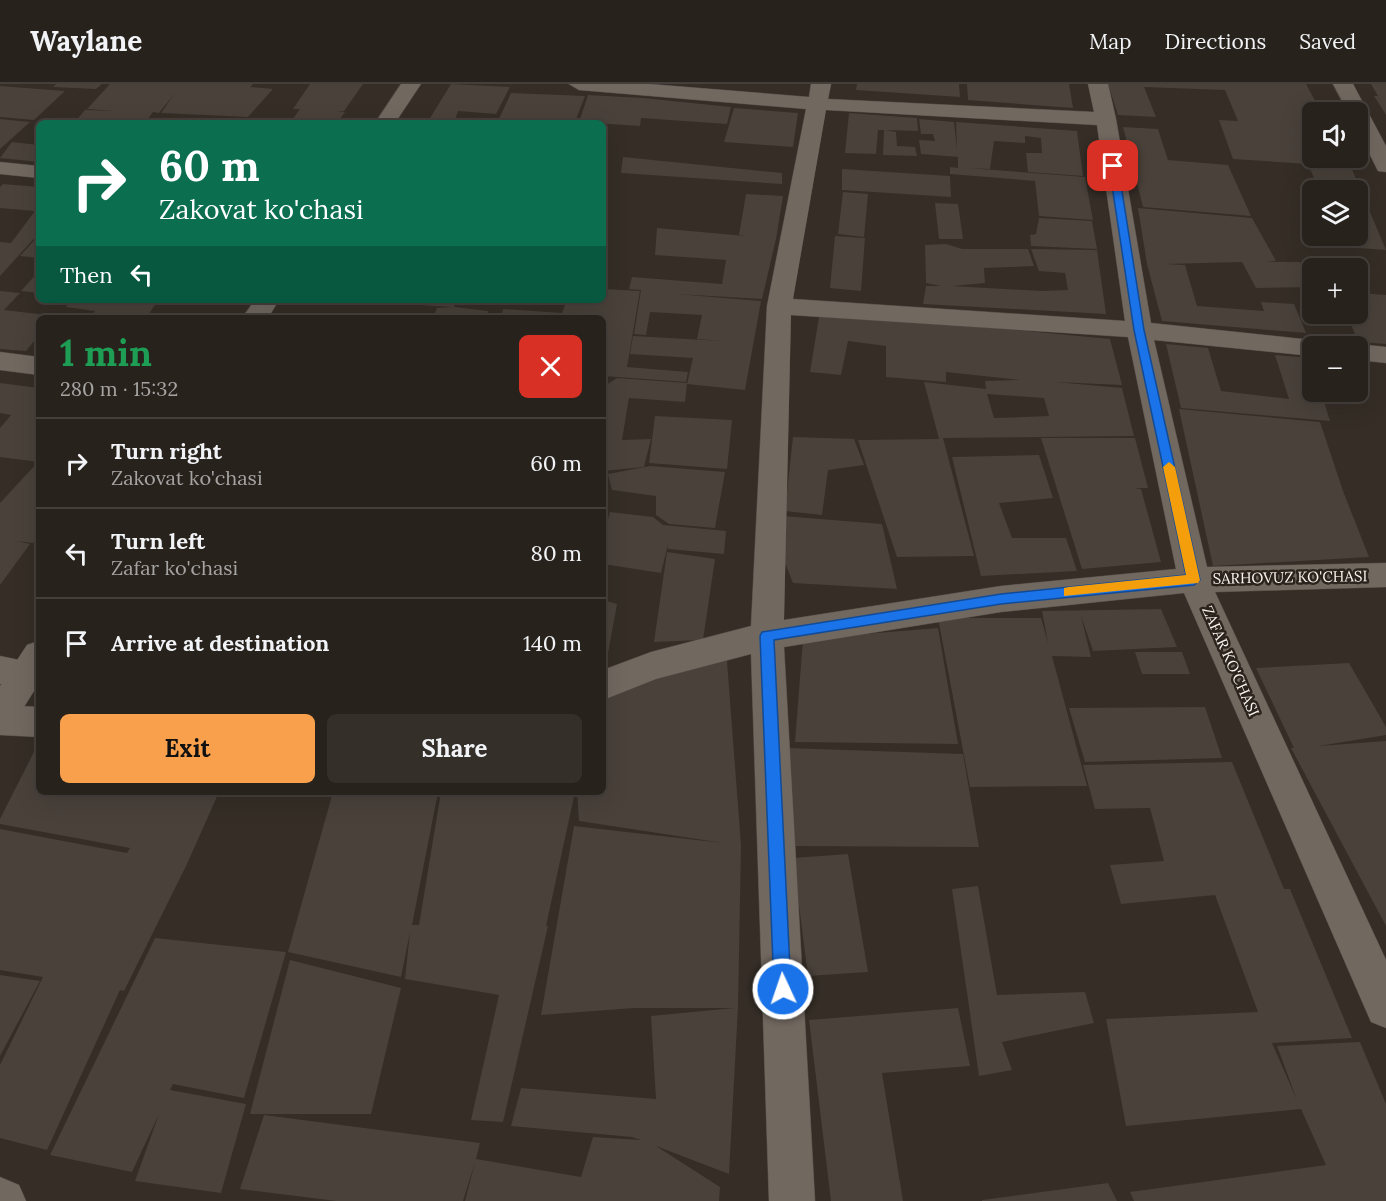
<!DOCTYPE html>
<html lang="en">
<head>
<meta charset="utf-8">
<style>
	body { margin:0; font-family:Lora,serif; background:#342f29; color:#f1f3f6; height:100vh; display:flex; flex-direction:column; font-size:22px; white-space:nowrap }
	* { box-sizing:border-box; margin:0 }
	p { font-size:20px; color:#a5a4a3 }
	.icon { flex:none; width:33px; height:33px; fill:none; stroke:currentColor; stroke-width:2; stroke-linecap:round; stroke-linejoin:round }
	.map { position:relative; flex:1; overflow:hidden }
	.panel { position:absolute; left:36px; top:231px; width:570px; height:480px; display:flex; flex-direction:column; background:#28221c; border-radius:9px; box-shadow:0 6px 24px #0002,0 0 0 2px #443f3b }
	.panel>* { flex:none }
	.top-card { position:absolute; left:36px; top:36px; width:570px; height:183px; border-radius:9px; box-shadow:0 6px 24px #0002,0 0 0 2px #443f3b; background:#0b6e4f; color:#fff; overflow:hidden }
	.buttons { position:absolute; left:1302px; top:18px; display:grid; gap:12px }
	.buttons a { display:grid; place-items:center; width:66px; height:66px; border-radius:9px; background:#28221c; box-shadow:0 6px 24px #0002,0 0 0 2px #443f3b; font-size:30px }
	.pin { position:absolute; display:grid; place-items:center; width:51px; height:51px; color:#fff; margin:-26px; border-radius:12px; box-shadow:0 3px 9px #0006 }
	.me { position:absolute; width:66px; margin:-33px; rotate:357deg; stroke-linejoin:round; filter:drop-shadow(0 0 4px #0008) }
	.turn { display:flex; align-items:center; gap:21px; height:126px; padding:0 24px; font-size:27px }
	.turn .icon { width:78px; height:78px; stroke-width:2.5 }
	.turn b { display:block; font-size:42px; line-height:51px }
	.then { display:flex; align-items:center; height:57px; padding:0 24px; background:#0003; gap:12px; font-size:22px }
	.round { display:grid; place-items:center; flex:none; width:63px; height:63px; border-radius:9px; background:#342f29 }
	.overview { display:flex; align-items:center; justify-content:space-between; height:102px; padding:0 24px }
	h1 { font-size:36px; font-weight:700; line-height:45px; color:#1e9e55 }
	.action { display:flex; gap:12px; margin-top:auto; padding:12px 24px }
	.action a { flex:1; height:69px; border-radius:9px; background:#f9a04c; color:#111; font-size:24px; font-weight:700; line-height:69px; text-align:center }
	.action a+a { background:#342f29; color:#f1f3f6 }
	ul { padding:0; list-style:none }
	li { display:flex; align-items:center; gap:18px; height:90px; padding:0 24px; border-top:2px solid #443f3b }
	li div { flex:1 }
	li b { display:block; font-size:22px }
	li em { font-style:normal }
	header { display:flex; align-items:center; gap:36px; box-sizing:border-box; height:84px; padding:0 30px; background:#28221c; border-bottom:2px solid #443f3b }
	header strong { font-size:28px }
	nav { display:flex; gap:33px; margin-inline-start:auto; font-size:21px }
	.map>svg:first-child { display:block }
	.building { fill:#49413a; fill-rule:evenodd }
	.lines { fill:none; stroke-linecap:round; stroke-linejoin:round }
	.street-casing { stroke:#514b45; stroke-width:1 }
	.secondary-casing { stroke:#514b45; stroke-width:1 }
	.street { fill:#716860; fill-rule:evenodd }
	.secondary { fill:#716860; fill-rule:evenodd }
	.route { fill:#1a73e8; stroke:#114b97; stroke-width:1.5 }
	.slow { fill:#f59e0b }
	.labels { text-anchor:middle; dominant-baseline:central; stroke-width:5; stroke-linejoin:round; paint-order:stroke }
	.street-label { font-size:15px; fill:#f9f4ef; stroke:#2b231c }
</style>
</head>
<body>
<header>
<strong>Waylane</strong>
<nav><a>Map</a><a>Directions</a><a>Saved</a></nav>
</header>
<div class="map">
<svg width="1386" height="1117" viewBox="0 0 1386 1117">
	<rect width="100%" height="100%" fill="#352d26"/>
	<path class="building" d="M56 0H102L96 5 53 3Z
		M110 0H253L250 3 273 5 248 33 161 29 175 9 159 29 153 28 145 39H74L85 26 116 27 87 25Z
		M310 0H363L344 27H337L345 28 337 39H290L300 25H293Z
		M451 0 510 3 496 30 458 27 454 39H427Z
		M857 0H959L960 13 856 6Z
		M967 0H1069L1073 24 968 16Z
		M1108 0H1306L1321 28H1312V74H1345L1349 82H1336L1351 83 1386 166 1345 163 1340 152H1358V106H1319L1308 80 1233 75 1219 36 1238 37 1225 6 1144 3 1156 33 1118 31Z
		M1371 0H1386V31L1374 12H1378Z
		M0 2 65 7 34 36 0 33Z
		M511 9 585 12 575 38 497 39Z
		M588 11 643 14 731 23 727 40 641 34 640 42 579 38Z
		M734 24 798 29 793 63 724 58Z
		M849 29 917 34 918 47 886 46 896 48 897 62 915 63 917 72 883 71 884 46H878L876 70 845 69Z
		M0 35 30 38 0 65Z
		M919 35 954 38 957 66 956 38 1077 47 1083 92 1028 88 1026 69H1042L1041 54 1025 52V59L994 57 990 85 968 84 1085 93 1093 136 1039 132 1035 97 950 90V83L958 84V73L921 70 919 56 935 57 933 50H921Z
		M1123 43 1158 45 1168 76 1228 81 1251 132 1143 123Z
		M12 58 39 61V78L0 74Z
		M623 73 782 89V100L621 89Z
		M842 85 950 92 951 113 842 106Z
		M3 100 39 103V149L0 192V158L11 159 35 127 0 124V103Z
		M843 108 868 110 864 153 838 150Z
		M746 110 783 112 776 155 762 215 676 210 761 217 745 306 687 300 693 274 630 270 633 252 723 257 697 255 702 231 650 228 646 251 634 250 641 206 629 205 632 193 722 200 726 176 655 171 657 144 745 152 739 151Z
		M935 119 958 120 963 155H939Z
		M1138 124 1252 134 1276 177 1266 178H1300L1312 203 1256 204 1242 178 1165 180 1185 181 1197 222 1264 227 1261 218 1294 220 1306 249 1162 237 1147 180Z
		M1039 134 1092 137 1097 165 1031 162 1030 151 1036 150Z
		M39 151V174L20 172Z
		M835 152 865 154 861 207 830 204Z
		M946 160 962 165H1028L1034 182 984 184 985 199 952 202 1042 207 1068 206 1065 189 1039 187 1031 165 1097 166 1106 230 923 220 926 202H941L926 199 925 161Z
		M39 187V209L21 207Z
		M603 205 640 207 627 283 688 288 686 298 603 292V234H501L503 225 562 229 567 216H603Z
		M0 207 20 209 4 226 56 232 39 234V251L26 267 0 265Z
		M1358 209 1386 211V260L1358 258 1347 230H1358Z
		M72 216H136L157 218 146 234H90L95 227 66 223Z
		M168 216H206L202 221Z
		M370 216H456L454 223 488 227 486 234H433L437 224 454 223 386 219Z
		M820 227 1110 255 1122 301 1055 298 1122 304 1134 352 943 354 974 472 897 473 858 356 939 355 924 298 986 305 985 297 1020 296 946 288V298L886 293V262L848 257 841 291 810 288ZM987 310 1044 314 1049 332 994 334Z
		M1166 260 1208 264 1221 307 1289 315 1275 271 1311 274 1312 308H1321L1330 337 1181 324Z
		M617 294 687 299 685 318 629 314 622 356 651 355 644 383 603 387V303Z
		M0 299 39 304V378L0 373V344L11 331 0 329Z
		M1179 325 1320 338 1343 407 1331 406 1343 407 1369 473 1213 482Z
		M655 332 732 336 727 385 649 379Z
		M793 353 854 355 864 381 828 386 822 431 785 427Z
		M1041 354H1135L1148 404H1134L1141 405 1161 478 1082 485Z
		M1039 371 1053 414 999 419 1012 454H1066L1077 487 981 492 952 373Z
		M37 379 39 451 33 459 16 457 30 460 0 501V419Z
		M650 382 725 388 715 444 669 440 656 431V412L612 406 608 390Z
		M610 428 653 433 663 441 726 447 724 470 668 465V461L661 489 603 480V451Z
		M783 432 882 440 897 505 793 499 780 466Z
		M667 468 715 475 703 556 654 558Z
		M603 516 617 520 606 580 603 579Z
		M1161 525 1177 563 1093 567 1081 532 1091 573 1052 572 1087 702 970 703 938 534H1041L1048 559 1042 527Z
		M938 544 958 660 795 658 803 555Z
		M726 564 741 761 738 923 729 1090 656 1062 720 1103 719 1117H465L475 1078 463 1117H336L240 1105 264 1031 480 1059 476 1075 581 1093 593 1053 641 1056 632 1053 511 1042 521 1004 656 1015 651 932 734 924H634L541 931 574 742 723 759 579 737 577 708H603V609Z
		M1135 568H1182L1190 590H1142Z
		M1349 579 1386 643V651L1319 662 1386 657V842L1291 664H1294L1256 584Z
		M1205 623 1222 674 1085 678 1069 624Z
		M39 658V708H219L187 780 124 907 120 906 47 1066 0 1054V981L43 893 0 886V745L127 769 130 764 0 740V735Z
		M787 664 963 670 979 763 791 762Z
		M1232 678 1284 805H1290L1352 954 1272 959 1297 1016 1277 962 1360 958 1386 1020V1117H1134L1130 1108 1326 1081 1301 1025 1126 1042 1106 935 1258 928 1215 811 1121 820 1110 781 1164 777 1150 724 1095 725 1083 681Z
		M333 708H438L412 841H419L441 708H575L546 842H548L503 1038 471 1036 499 911 405 895 410 848 401 893 288 868Z
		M848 770 868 888 808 892 793 774Z
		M978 802 997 911 1085 908 1094 939 1002 958 1012 986 979 992 952 805Z
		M155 854 286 868 244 1014 173 1000 170 1006 246 1020 221 1109 135 1097 159 1030 132 1088 50 1071Z
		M290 876 401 904 371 1030H250Z
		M0 891 40 897 0 972Z
		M958 924 970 982 882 989 903 1117H831L809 936Z
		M1108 1099 1117 1117H982V1116Z"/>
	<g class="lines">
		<defs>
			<path id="street" d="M569 0H649L809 13 811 0H831L828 15 1094 28 1088 0H1108L1116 35 1151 239 1312 256 1321 258 1324 262H1312V272L1154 256 1207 483 1386 479V503L1215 508 1386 876V944L1371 938 1184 509 1001 528 784 563 815 1117H769L751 570 656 595 603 616V586L651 568 751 542 767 222 806 25 579 6ZM826 26 1097 41 1125 237 793 215ZM791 231 1128 253 1176 485 1001 502 784 536Z
				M1333 0H1353L1386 62V88L1378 87 1358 47V28H1348Z
				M0 78 39 82V94L0 90Z
				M1358 260 1386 263V279L1358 276V262H1349Z
				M0 268 39 273V291L0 286Z
				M0 572 39 580V600L27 604 0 600Z
				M0 621 39 623V653L0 651Z
				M0 1093 19 1101 26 1117H0Z"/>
			<path id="secondary" d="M401 0H421L395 39H375Z
				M255 216H279L268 234H242Z
				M39 557V599L12 642 0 646V602L27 561Z"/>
		</defs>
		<use href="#street" class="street-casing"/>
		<use href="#secondary" class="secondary-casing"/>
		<use href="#street" class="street"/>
		<use href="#secondary" class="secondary"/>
	</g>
	<path class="route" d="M1113 79 1118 82 1144 246 1200 496 1194 501 1001 520 774 556 791 905 789 911 783 914 777 911 774 905 760 552 762 548 1001 510 1186 491 1134 246 1109 82Z"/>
	<path class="slow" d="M1169 378 1175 383 1200 496 1198 499 1064 512V504L1069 503 1186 491 1163 383Z"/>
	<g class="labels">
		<g class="street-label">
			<text transform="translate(1290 493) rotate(-1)">SARHOVUZ KO'CHASI</text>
			<text transform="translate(1231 577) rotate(66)">ZAFAR KO'CHASI</text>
		</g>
	</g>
</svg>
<div class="buttons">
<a><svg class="icon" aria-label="sound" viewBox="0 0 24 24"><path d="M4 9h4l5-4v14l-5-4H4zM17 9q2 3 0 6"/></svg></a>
<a><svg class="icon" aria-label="layers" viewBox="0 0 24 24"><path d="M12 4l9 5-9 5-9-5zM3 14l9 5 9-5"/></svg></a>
<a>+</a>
<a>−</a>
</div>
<div class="pin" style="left:1113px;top:82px;background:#d93025"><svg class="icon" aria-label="arrive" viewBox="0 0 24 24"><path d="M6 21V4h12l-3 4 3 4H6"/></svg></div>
<svg class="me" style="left:783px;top:905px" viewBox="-20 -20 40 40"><circle r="17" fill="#1a73e8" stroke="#fff" stroke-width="3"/><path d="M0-11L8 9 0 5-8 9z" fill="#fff"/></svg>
<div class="top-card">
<div class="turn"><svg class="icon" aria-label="right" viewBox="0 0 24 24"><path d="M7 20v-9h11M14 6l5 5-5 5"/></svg><div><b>60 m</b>Zakovat ko'chasi</div></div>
<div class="then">Then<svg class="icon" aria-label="left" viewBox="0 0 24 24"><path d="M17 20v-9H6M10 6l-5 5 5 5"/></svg></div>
</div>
<section class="panel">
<div class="overview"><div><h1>1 min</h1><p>280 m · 15:32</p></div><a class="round" style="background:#d93025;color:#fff"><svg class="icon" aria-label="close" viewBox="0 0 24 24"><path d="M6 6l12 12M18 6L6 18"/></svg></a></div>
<ul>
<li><svg class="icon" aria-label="right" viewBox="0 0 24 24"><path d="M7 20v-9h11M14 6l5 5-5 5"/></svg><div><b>Turn right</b><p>Zakovat ko'chasi</p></div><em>60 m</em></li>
<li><svg class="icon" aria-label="left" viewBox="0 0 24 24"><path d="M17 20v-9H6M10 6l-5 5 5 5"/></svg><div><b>Turn left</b><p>Zafar ko'chasi</p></div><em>80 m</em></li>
<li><svg class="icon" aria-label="arrive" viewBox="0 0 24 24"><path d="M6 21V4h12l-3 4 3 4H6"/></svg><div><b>Arrive at destination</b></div><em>140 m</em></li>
</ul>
<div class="action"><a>Exit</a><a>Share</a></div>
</section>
</div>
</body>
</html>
